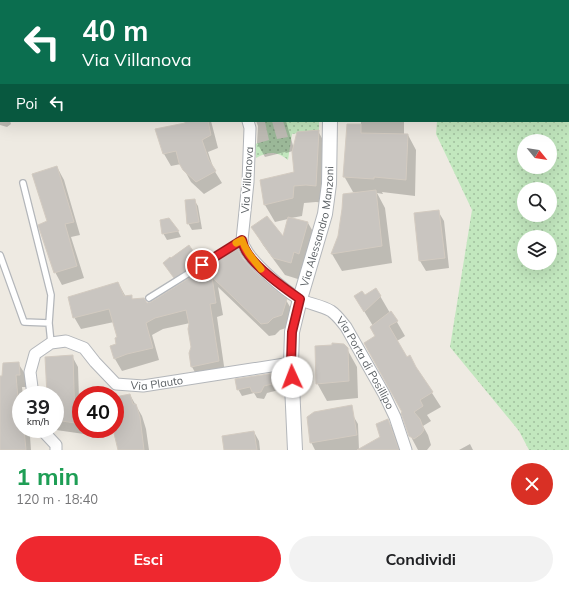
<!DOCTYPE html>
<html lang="it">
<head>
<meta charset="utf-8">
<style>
	body { margin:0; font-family:Mulish,sans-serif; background:#f2f2f2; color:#202124; height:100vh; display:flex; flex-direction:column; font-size:15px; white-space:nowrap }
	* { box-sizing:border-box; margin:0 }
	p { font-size:13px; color:#757577 }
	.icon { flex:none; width:22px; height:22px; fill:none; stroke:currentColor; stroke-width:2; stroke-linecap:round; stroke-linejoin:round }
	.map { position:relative; height:450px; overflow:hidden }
	.side { display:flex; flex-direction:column; background:#fff; flex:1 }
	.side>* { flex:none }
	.banner { position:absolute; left:0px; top:0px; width:569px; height:122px; box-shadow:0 4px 16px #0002; background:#0b6e4f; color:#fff; overflow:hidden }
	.needle { width:26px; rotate:120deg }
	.controls { position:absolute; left:517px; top:134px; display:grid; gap:8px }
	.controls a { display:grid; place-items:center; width:40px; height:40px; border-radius:50%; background:#fff; box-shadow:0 4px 16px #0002; font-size:20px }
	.speed { position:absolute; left:12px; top:386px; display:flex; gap:8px; font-size:20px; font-weight:700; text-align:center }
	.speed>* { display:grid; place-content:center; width:52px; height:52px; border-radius:50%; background:#fff; box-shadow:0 4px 16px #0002; line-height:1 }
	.speed small { font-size:10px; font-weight:400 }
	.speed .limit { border:6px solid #d22; background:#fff; color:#111 }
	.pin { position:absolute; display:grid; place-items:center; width:34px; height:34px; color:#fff; margin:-17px; border:2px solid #fff; border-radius:50%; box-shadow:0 1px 4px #0007 }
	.me { position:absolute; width:44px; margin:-22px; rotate:358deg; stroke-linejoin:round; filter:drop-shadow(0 0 3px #0008) }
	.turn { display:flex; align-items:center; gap:14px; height:84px; padding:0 16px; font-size:18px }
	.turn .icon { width:52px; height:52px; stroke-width:2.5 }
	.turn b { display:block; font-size:28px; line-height:34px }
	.then { display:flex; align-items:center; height:38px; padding:0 16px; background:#0003; gap:8px; font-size:15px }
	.round { display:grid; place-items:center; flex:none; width:42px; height:42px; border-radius:21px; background:#f2f2f2 }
	.summary { display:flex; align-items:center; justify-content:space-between; height:68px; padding:0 16px }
	h1 { font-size:24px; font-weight:700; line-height:30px; color:#1e9e55 }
	.primary-button { display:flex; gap:8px; margin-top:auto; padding:8px 16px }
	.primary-button a { flex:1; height:46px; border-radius:24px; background:#ee282f; color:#fff; font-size:16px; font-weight:700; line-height:46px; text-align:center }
	.primary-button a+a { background:#f2f2f2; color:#202124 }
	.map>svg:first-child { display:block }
	.green { fill:url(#green-dots); fill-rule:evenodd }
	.shadow { fill:#0003 }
	.building { fill:#c9c5c0; stroke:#d3cbc1 }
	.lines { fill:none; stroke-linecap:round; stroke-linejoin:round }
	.service-casing { stroke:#b3b6ba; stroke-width:8 }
	.minor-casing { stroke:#b3b6ba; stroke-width:13 }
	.tertiary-casing { stroke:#b3b6ba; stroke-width:16 }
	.service { stroke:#fff; stroke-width:5.5 }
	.minor { stroke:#fff; stroke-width:11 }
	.tertiary { stroke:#fff; stroke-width:14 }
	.route-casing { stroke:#9b1a1f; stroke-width:10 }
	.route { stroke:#ee282f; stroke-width:7 }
	.slow { stroke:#f59e0b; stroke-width:7 }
	.labels { text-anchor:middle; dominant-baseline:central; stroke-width:3; stroke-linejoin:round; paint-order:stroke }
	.street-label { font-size:11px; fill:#5b6064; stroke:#fff }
</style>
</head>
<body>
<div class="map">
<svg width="569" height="450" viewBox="0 0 569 450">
	<defs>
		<pattern id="green-dots" width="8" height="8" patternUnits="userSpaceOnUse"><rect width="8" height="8" fill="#c2e7be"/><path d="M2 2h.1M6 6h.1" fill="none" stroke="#a1bf9e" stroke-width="1.8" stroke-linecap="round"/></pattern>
	</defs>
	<rect width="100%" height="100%" fill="#eeeae2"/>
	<path class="green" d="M438 0H569V450H529L519 431 450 347 472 210 436 134 437 121H568V1H438ZM524 141H550V167H524ZM524 189H550V215H524ZM524 237H550V263H524Z
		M272 121 277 139 288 137 283 121H319V130L292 134 288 160C277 151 269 151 256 158L255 144 269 140 265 122Z"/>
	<path class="shadow" d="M107 0H169V1H108Z
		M184 0H196L194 1H184Z
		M342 0H407L408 1H340Z
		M458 0H488V1H459Z
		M0 106 1 107V121H10L11 124 7 127 0 125Z
		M186 121H211L218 148 208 152 214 170 222 183 204 194 191 182 181 164 171 166 164 154 186 123Z
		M256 121H286L294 149 318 131 328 149 326 203 316 202 304 203 302 216 291 218 308 223 318 240 301 280 285 275 263 245 252 227 283 238 288 219 275 222 265 205 295 173 293 151 286 153 285 152 265 157 257 143 258 126Z
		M361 121H404V135H408L416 150 415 196 382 192 383 194 377 193 385 208 392 263 342 271 332 254 339 236 359 192H353L344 176 348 125H361Z
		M57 167 64 180 80 235 71 237 84 278 62 285 55 272 49 222Z
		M194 200 198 206 202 229 192 230 188 223Z
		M438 211 444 221 449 268 426 271 420 261 415 213Z
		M169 219 178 231 181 237 167 240 163 233Z
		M188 246 203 268 178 283 164 263Z
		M242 259 255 274 286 300 293 312 289 327 280 330 275 335 269 336 218 287 223 315 217 317 225 373 199 379 192 367V347L190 323 163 329 152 335 159 360 122 371 115 359 111 346 117 345 119 337 114 322 81 329 74 317 118 283 126 297H131L133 300 147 305Z
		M376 289 390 313 397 322 405 336 397 341 407 358 419 372 432 393 441 407 427 415 431 421 423 426 428 435 431 445 427 450H418L410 435 403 413 373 326 355 296 365 297Z
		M347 349 357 367 358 398 327 401 317 383Z
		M72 356 78 367 79 399H81V429H115V399L130 395 142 416 146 429 149 450H119L115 433 84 434 56 430 55 428V395H48Z
		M18 363 25 374 26 387H22L23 395H21V429H26L30 436 31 450H0V377H3Z
		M275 374 278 380 279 390 267 393 264 399 257 398 254 393 242 396 238 389Z
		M348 407 358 424 359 450H315L311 442Z
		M388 420 394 432 393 431 400 450H370L381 438Z
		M254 432 259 441 260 450H225Z
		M470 444 473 450H459Z"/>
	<path class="building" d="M185 121H208L211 135 202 140 209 160 216 171 196 182 183 170 179 163 176 151 163 154 155 129 185 123Z
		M347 124H361V133L408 134 406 180 374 177V179L343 177Z
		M319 130 316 186 306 185 294 186 293 198 264 205 260 180 294 172 292 152 297 132Z
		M57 166 74 222 65 224 77 266 54 273 38 225 47 221 32 174Z
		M376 190 382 246 331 254 338 236 342 209 343 194Z
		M195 199 199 222 187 224 185 200Z
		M439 210 445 258 419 261 414 213Z
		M267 216 283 236 288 217 308 222 299 254 294 252 291 263 273 258 251 227Z
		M169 218 179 231 162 234 160 220Z
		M189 245 200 261 174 278 163 263 170 257 171 258Z
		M237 248 243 259 256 273 273 288 287 299 282 315 273 318 268 323 261 324 212 277 216 303 210 304 219 361 191 367 189 353 191 347 188 329 189 324 186 310 155 318 146 323 153 348 127 354 114 359 110 346 116 344 115 338 117 337 109 309 73 318 68 297 118 282 124 296 132 295V299L144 298 147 303 151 302Z
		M376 288 381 296 364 312 354 296 362 291 365 295Z
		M391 311 398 321 389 326 407 357 410 355 416 367 433 392 420 400 423 406 414 412 420 419 424 430 421 434 414 439 409 436 401 413 402 412 364 343 375 336 370 327Z
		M332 343 344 344 348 348 349 381 316 384 315 346 332 345Z
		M73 355 75 423 55 420V395H47L45 357Z
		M19 362 20 375H16L19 410H20L21 429H24L26 450H0V376H2L3 363Z
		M275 373 276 383 264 386 261 392 256 393 252 392 250 387 237 390 235 379Z
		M130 394 133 404H136L140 417 144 450H118L113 429H115V397Z
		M352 405 357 435 310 443 307 417 314 412Z
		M388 419 399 450H357L380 437 376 424Z
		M254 431 257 450H224L222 436Z"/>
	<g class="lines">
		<defs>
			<path id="service" d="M23 183 51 295 49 323 51 343
				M0 255 24 322 49 323
				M149 298 242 240"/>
			<g id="minor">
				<path d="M174 0 175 1"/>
				<path id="s1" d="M248 121 250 128 248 182 242 240C243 242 243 246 245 248 252 263 284 290 299 299 309 304 321 305 331 311 337 315 341 321 346 327L384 394 395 417 406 450"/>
				<path id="s2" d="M33 395 30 372 35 354 51 343 66 341 84 348 95 362 116 384 143 386 291 363"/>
				<path d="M41 429 56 445V450"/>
			</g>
			<g id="tertiary">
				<path d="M310 0V1"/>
				<path id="s3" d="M295 450 291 363 292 332 300 299 316 245 325 214 329 184 330 121"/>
			</g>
		</defs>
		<use href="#service" class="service-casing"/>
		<use href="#minor" class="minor-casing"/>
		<use href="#tertiary" class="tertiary-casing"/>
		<use href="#service" class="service"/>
		<use href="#minor" class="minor"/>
		<use href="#tertiary" class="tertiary"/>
	</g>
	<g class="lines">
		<defs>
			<path id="route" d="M202 265 242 240C243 242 243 246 245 249 253 266 284 288 300 299L292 332 291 362 292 377"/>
		</defs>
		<use href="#route" class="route-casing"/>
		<use href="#route" class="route"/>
		<path class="slow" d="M236 243 242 240C246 252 253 259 261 269"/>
	</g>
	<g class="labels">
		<g class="street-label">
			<text transform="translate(247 180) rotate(-86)">Via Villanova</text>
			<text stroke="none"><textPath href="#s3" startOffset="227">Via Alessandro Manzoni</textPath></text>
			<text stroke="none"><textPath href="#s1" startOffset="300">Via Porta di Posillipo</textPath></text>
			<text stroke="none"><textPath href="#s2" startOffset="185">Via Plauto</textPath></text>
		</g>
	</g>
</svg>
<div class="controls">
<a><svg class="needle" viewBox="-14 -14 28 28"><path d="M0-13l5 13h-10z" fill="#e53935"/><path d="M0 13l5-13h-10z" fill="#757577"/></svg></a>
<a><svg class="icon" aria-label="search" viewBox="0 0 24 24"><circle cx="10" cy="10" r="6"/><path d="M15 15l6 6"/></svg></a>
<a><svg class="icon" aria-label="layers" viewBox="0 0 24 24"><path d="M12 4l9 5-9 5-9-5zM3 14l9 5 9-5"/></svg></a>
</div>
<div class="speed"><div>39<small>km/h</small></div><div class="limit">40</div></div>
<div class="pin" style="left:202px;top:265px;background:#d93025"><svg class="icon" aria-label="arrive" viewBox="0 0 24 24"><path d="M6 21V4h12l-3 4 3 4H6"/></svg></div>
<svg class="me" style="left:292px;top:377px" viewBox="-20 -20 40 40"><circle r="19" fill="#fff"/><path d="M0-13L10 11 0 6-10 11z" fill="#ee282f"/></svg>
<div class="banner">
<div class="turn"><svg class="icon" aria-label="left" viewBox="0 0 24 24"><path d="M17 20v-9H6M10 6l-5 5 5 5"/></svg><div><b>40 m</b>Via Villanova</div></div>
<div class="then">Poi<svg class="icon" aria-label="left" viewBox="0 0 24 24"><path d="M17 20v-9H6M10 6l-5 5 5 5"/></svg></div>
</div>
</div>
<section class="side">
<div class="summary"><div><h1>1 min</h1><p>120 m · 18:40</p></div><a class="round" style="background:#d93025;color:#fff"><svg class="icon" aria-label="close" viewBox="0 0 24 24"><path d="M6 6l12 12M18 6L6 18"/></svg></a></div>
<div class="primary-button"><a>Esci</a><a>Condividi</a></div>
</section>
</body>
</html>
